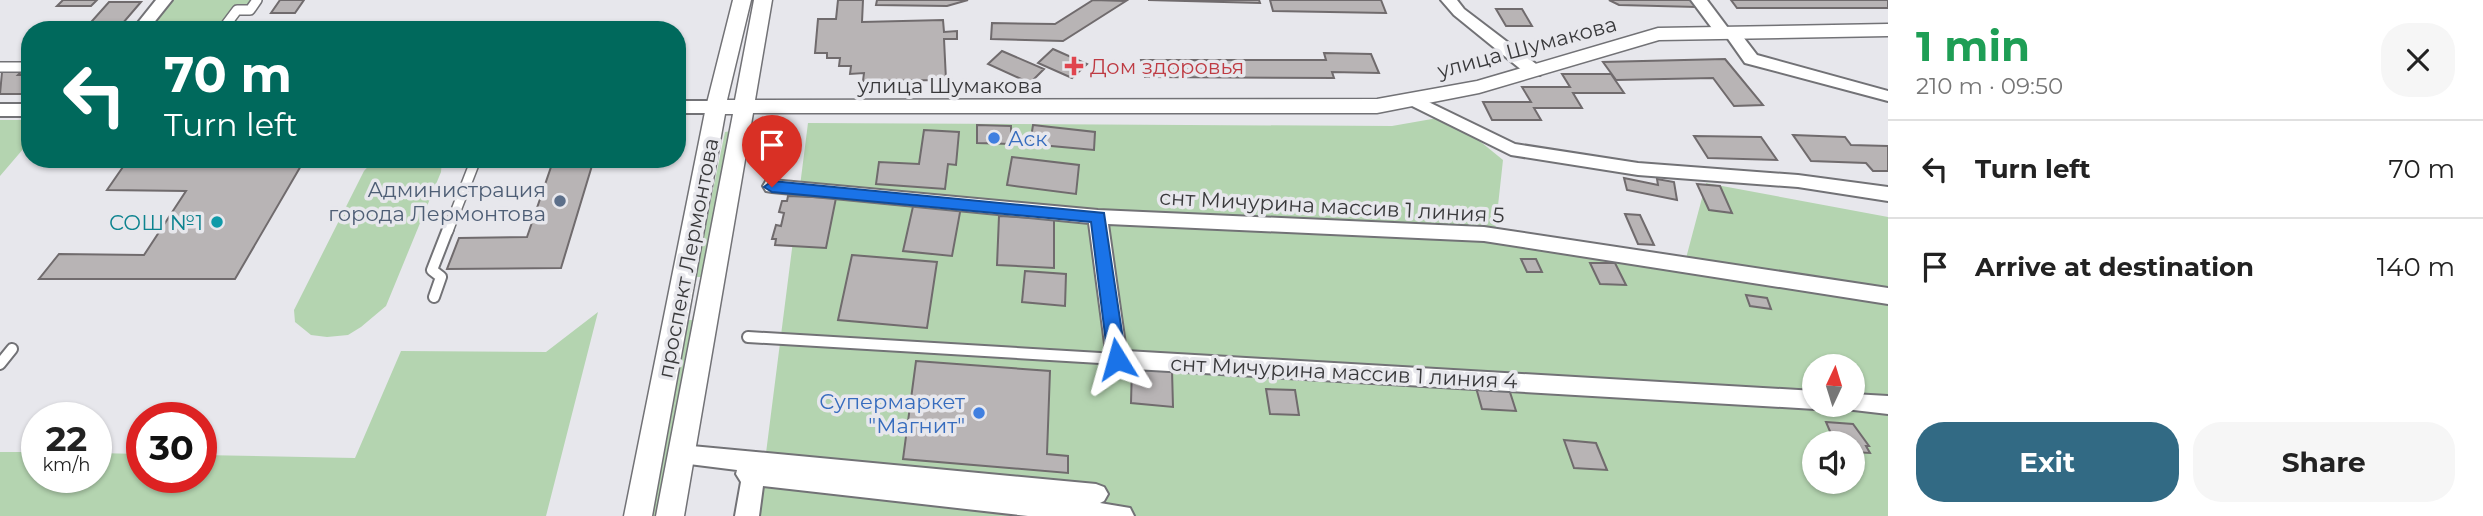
<!DOCTYPE html>
<html lang="en">
<head>
<meta charset="utf-8">
<style>
	body { margin:0; font-family:Montserrat,sans-serif; background:#f6f6f6; color:#222; height:100vh; display:flex; flex-direction:column; font-size:26px; white-space:nowrap }
	* { box-sizing:border-box; margin:0 }
	p { font-size:23px; color:#767676 }
	.icon { flex:none; width:38px; height:38px; fill:none; stroke:currentColor; stroke-width:2; stroke-linecap:round; stroke-linejoin:round }
	.map { position:relative; flex:1; overflow:hidden }
	.side { display:flex; flex-direction:column; background:#fff; width:595px }
	.side>* { flex:none }
	.banner { position:absolute; left:21px; top:21px; width:665px; height:147px; border-radius:28px; box-shadow:0 2px 5px #0004; background:#00695c; color:#fff; overflow:hidden }
	.needle { width:46px; rotate:4deg }
	.controls { position:absolute; left:1802px; top:354px; display:grid; gap:14px }
	.controls a { display:grid; place-items:center; width:63px; height:63px; border-radius:50%; background:#fff; box-shadow:0 2px 5px #0004; font-size:35px }
	.speed { position:absolute; left:21px; top:402px; display:flex; gap:14px; font-size:35px; font-weight:700; text-align:center }
	.speed>* { display:grid; place-content:center; width:91px; height:91px; border-radius:50%; background:#fff; box-shadow:0 2px 5px #0004; line-height:1 }
	.speed small { font-size:18px; font-weight:400 }
	.speed .limit { border:10px solid #d22; background:#fff; color:#111 }
	.pin { position:absolute; display:grid; place-items:center; width:60px; height:60px; color:#fff; margin:-72px -30px; border-radius:50% 50% 50% 0; rotate:-45deg; box-shadow:0 0 7px #0007 }
	.pin .icon { rotate:45deg }
	.me { position:absolute; width:77px; margin:-38px; rotate:352deg; stroke-linejoin:round; filter:drop-shadow(0 0 5px #0008) }
	.turn { display:flex; align-items:center; gap:24px; height:147px; padding:0 28px; font-size:32px }
	.turn .icon { width:91px; height:91px; stroke-width:2.5 }
	.turn b { display:block; font-size:49px; line-height:60px }
	.round { display:grid; place-items:center; flex:none; width:74px; height:74px; border-radius:28px; background:#f6f6f6 }
	.summary { display:flex; align-items:center; justify-content:space-between; height:119px; padding:0 28px }
	h1 { font-size:42px; font-weight:700; line-height:52px; color:#1e9e55 }
	.action { display:flex; gap:14px; margin-top:auto; padding:14px 28px }
	.action a { flex:1; height:80px; border-radius:28px; background:#326a84; color:#fff; font-size:28px; font-weight:700; line-height:80px; text-align:center }
	.action a+a { background:#f6f6f6; color:#222 }
	ul { padding:0; list-style:none }
	li { display:flex; align-items:center; gap:21px; height:98px; padding:0 28px; border-top:2px solid #e0e0e0 }
	li div { flex:1 }
	li b { display:block; font-size:26px }
	li em { font-style:normal }
	main { display:flex; flex:1; min-height:0 }
	.map>svg:first-child { display:block }
	.green { fill:#b4d4b0; fill-rule:evenodd }
	.building { fill:#b8b4b5; stroke:#706b6d; stroke-width:2 }
	.lines { fill:none; stroke-linecap:round; stroke-linejoin:round }
	.service-far1-casing { stroke:#727276; stroke-width:12 }
	.service-casing { stroke:#727276; stroke-width:14 }
	.minor-casing { stroke:#727276; stroke-width:4 }
	.tertiary-casing { stroke:#727276; stroke-width:3 }
	.service-far1 { stroke:#fff; stroke-width:9 }
	.service { stroke:#fff; stroke-width:10 }
	.minor { fill:#fff; fill-rule:evenodd }
	.tertiary { fill:#fff; fill-rule:evenodd }
	.route { fill:#1a73e8; stroke:#114b97; stroke-width:2 }
	.health-dot { fill:#e0444e; stroke:#e7e7ec; stroke-width:2.5 }
	.shop-dot { fill:#3f7fe0; stroke:#e7e7ec; stroke-width:2.5 }
	.service-dot { fill:#5c6f8a; stroke:#e7e7ec; stroke-width:2.5 }
	.culture-dot { fill:#0f9aa8; stroke:#e7e7ec; stroke-width:2.5 }
	.labels { text-anchor:middle; dominant-baseline:central; stroke-width:7; stroke-linejoin:round; paint-order:stroke }
	.street-label { font-size:21px; fill:#39393b; stroke:#e7e7ec }
	.health-label { font-size:21px; fill:#be3a42; stroke:#e7e7ec; text-anchor:start }
	.shop-label { font-size:21px; fill:#366cbe; stroke:#e7e7ec; text-anchor:start }
	.service-label { font-size:21px; fill:#4e5e75; stroke:#e7e7ec; text-anchor:end }
	.culture-label { font-size:21px; fill:#0d838f; stroke:#e7e7ec; text-anchor:end }
</style>
</head>
<body>
<main>
<div class="map">
<svg width="1888" height="516" viewBox="0 0 1888 516">
	<rect width="100%" height="100%" fill="#e7e7ec"/>
	<path class="green" d="M172 0H251L230 30H148Z
		M1449 116 1503 160 1494 242 1685 262 1706 183 1888 217V516H758L808 123 1392 126ZM1815 366H1853V404H1815ZM1815 443H1853V481H1815Z
		M0 120H30V141L0 176Z
		M731 131 703 277H695L725 132Z
		M442 159 441 172 386 306 361 327 348 335 327 337 311 335 295 322 294 310 364 171 375 159Z
		M598 312 546 516H0V452H37V478H96V453L142 454V478H201V455L355 458 401 351 546 352Z
		M687 320H695L659 516H650Z"/>
	<path class="building" d="M63 0H97L91 6H57Z
		M280 0H304L295 13H271Z
		M838 0H863L862 22 943 20 944 32 957 31V39H944L946 80 863 81 864 73 850 74 851 66H839L840 58H827V53H815L818 19H836Z
		M877 0H968L947 6 876 5Z
		M1093 0 1126 1 1063 41 991 39 992 23 1055 24Z
		M1259 0 1260 3 1148 0Z
		M1270 0H1381L1386 13 1273 11Z
		M1609 0H1691L1696 7 1619 5Z
		M1731 0H1888V8H1737Z
		M109 2H141L117 30H84Z
		M1496 9H1522L1532 26H1506Z
		M1053 49 1087 64 1072 78 1038 63Z
		M1002 51 1044 69 1030 83 988 64Z
		M1324 53 1371 54 1379 73 1332 72 1334 78 1145 77 1141 60H1326Z
		M1725 59 1763 105 1734 106 1713 78 1616 80 1603 62Z
		M2 72H21L18 75H30V94H0Z
		M1562 74H1611L1624 93H1573L1582 108H1534L1541 120H1492L1483 102H1531L1522 87H1570Z
		M977 125 1011 126V144L977 143Z
		M1033 125 1095 132 1094 150 1030 144Z
		M924 130 959 132 956 165 948 164 945 189 876 184 879 162 919 164Z
		M1793 135 1845 137 1851 145 1888 146V171H1873L1866 163 1811 161Z
		M1694 136 1761 137 1777 160 1708 158Z
		M1012 157 1079 165 1076 194 1007 185Z
		M488 159H594L561 268 447 269 459 238 527 237 552 164 486 165Z
		M125 164H302L235 279H39L59 254 144 255 186 191 107 190Z
		M1624 178 1658 185 1657 179 1674 182 1677 200 1627 190Z
		M1697 184 1720 186 1732 213 1709 210Z
		M788 196 836 198 826 248 775 245 776 239H772L776 225 781 226 784 213 779 212 782 201H787Z
		M914 202 961 207 952 256 903 251Z
		M1625 214 1640 215 1654 245 1638 244Z
		M999 216 1054 219V268L997 265Z
		M852 255 937 262 927 328 838 320Z
		M1521 259H1536L1542 272H1527Z
		M1590 263H1615L1626 285 1600 284Z
		M1025 271 1066 274 1065 306 1022 302Z
		M1746 295 1767 298 1771 309 1750 306Z
		M916 361 1050 371 1047 454 1068 456V473L903 459Z
		M1132 366 1172 370 1173 407 1131 403Z
		M1475 384 1508 386 1516 411 1482 409Z
		M1266 389 1295 390 1299 415 1270 414Z
		M1826 422 1853 424 1869 446H1866L1870 453 1853 452V443H1835Z
		M1564 440 1596 443 1607 470 1574 468Z"/>
	<g class="lines">
		<defs>
			<path id="service-far1" d="M222 30 237 10H250L257 0
				M0 67H30
				M448 231 476 159"/>
			<path id="service" d="M434 297 441 277 432 270 448 229
				M748 337 1117 359
				M0 364 12 349"/>
			<path id="minor" d="M156 0H172L148 30H132Z
				M1441 0H1457L1464 9 1540 67 1542 71 1540 75H1528L1454 15Z
				M1691 0H1707L1728 28 1737 29 1757 55 1888 91V101L1745 63 1726 36 1717 35Z
				M1412 94 1515 144 1638 163 1798 175 1888 187V201L1798 187 1638 175 1511 155 1406 103 1404 99Z
				M677 101H716L724 107 716 113H677Z
				M0 104H30V116H0Z
				M772 180 1098 210 1484 227 1888 288V304L1484 241 1108 224 1126 351 1815 391V404H1824L1815 409 1117 368 1110 365 1107 359 1089 223 772 192 766 191 763 186 766 181Z
				M1853 394 1888 396V414L1845 409 1843 404H1853Z
				M681 445 1096 484 1104 487 1108 494 1104 501 1100 503 1130 508 1134 516H1028L763 486 759 516H735L741 482 736 474 737 470 673 462 670 455 673 448Z"/>
			<path id="tertiary" d="M733 0H751L727 100H735L754 0H772L755 100 1377 99 1477 81 1658 28 1888 24V36L1659 40 1479 93 1377 113H753L684 516H656L733 114H725L652 516H624L706 107Z"/>
		</defs>
		<use href="#service-far1" class="service-far1-casing"/>
		<use href="#service" class="service-casing"/>
		<use href="#minor" class="minor-casing"/>
		<use href="#tertiary" class="tertiary-casing"/>
		<use href="#service-far1" class="service-far1"/>
		<use href="#service" class="service"/>
		<use href="#minor" class="minor"/>
		<use href="#tertiary" class="tertiary"/>
	</g>
	<path class="route" d="M772 181 1104 213 1126 359 1123 364H1111L1108 359 1091 222 772 192 764 187Z"/>
	<path class="health-dot" d="M1070.5 55.5h7v7h7v7h-7v7h-7v-7h-7v-7h7z"/>
	<g class="shop-dot">
		<circle cx="994" cy="138" r="7"/>
		<circle cx="979" cy="413" r="7"/>
	</g>
	<circle class="service-dot" cx="560" cy="201" r="7"/>
	<circle class="culture-dot" cx="217" cy="222" r="7"/>
	<g class="labels">
		<g class="street-label">
			<text transform="translate(1527 47) rotate(-15)">улица Шумакова</text>
			<text x="950" y="85">улица Шумакова</text>
			<text transform="translate(1332 206) rotate(3)">снт Мичурина массив 1 линия 5</text>
			<text transform="translate(688 258) rotate(-79)">проспект Лермонтова</text>
			<text transform="translate(1344 372) rotate(3)">снт Мичурина массив 1 линия 4</text>
		</g>
		<g class="health-label">
			<text x="1090" y="66">Дом здоровья</text>
		</g>
		<g class="shop-label">
			<text x="1008" y="138">Аск</text>
			<text x="965" y="401" text-anchor="end">Супермаркет<tspan x="965" dy="24">"Магнит"</tspan></text>
		</g>
		<g class="service-label">
			<text x="546" y="189">Администрация<tspan x="546" dy="24">города Лермонтова</tspan></text>
		</g>
		<g class="culture-label">
			<text x="203" y="222">СОШ №1</text>
		</g>
	</g>
</svg>
<div class="controls">
<a><svg class="needle" viewBox="-14 -14 28 28"><path d="M0-13l5 13h-10z" fill="#e53935"/><path d="M0 13l5-13h-10z" fill="#767676"/></svg></a>
<a><svg class="icon" aria-label="sound" viewBox="0 0 24 24"><path d="M4 9h4l5-4v14l-5-4H4zM17 9q2 3 0 6"/></svg></a>
</div>
<div class="speed"><div>22<small>km/h</small></div><div class="limit">30</div></div>
<div class="pin" style="left:772px;top:187px;background:#d93025"><svg class="icon" aria-label="arrive" viewBox="0 0 24 24"><path d="M6 21V4h12l-3 4 3 4H6"/></svg></div>
<svg class="me" style="left:1117px;top:359px" viewBox="-20 -20 40 40"><path d="M0-17L14 15 0 8-14 15z" fill="#1a73e8" stroke="#fff" stroke-width="4"/></svg>
<div class="banner">
<div class="turn"><svg class="icon" aria-label="left" viewBox="0 0 24 24"><path d="M17 20v-9H6M10 6l-5 5 5 5"/></svg><div><b>70 m</b>Turn left</div></div>
</div>
</div>
<section class="side">
<div class="summary"><div><h1>1 min</h1><p>210 m · 09:50</p></div><a class="round"><svg class="icon" aria-label="close" viewBox="0 0 24 24"><path d="M6 6l12 12M18 6L6 18"/></svg></a></div>
<ul>
<li><svg class="icon" aria-label="left" viewBox="0 0 24 24"><path d="M17 20v-9H6M10 6l-5 5 5 5"/></svg><div><b>Turn left</b></div><em>70 m</em></li>
<li><svg class="icon" aria-label="arrive" viewBox="0 0 24 24"><path d="M6 21V4h12l-3 4 3 4H6"/></svg><div><b>Arrive at destination</b></div><em>140 m</em></li>
</ul>
<div class="action"><a>Exit</a><a>Share</a></div>
</section>
</main>
</body>
</html>
